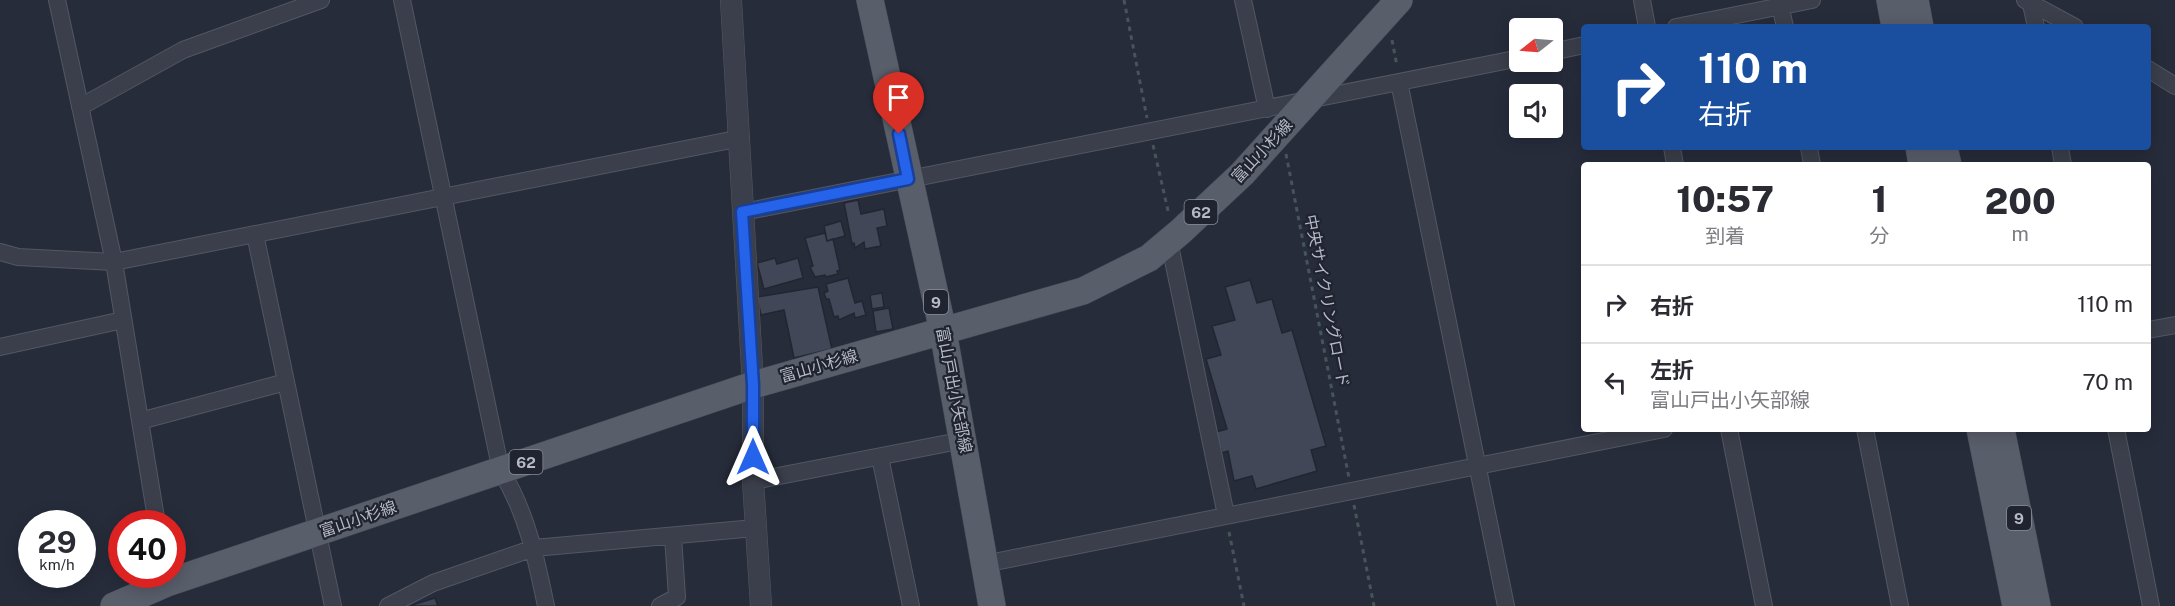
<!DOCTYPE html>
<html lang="ja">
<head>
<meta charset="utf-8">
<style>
	body { margin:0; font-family:"Public Sans","Noto Sans JP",sans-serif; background:#f2f2f3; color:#2b2b33; height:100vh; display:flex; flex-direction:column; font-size:22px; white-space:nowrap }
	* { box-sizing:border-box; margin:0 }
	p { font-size:20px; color:#7c7c81 }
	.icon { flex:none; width:33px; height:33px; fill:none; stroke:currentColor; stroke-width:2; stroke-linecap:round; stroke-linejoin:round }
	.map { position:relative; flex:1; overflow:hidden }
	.drawer { position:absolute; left:1581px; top:162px; width:570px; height:270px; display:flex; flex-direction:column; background:#fff; border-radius:6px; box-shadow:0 3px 15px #0003 }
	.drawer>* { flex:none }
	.top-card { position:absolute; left:1581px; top:24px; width:570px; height:126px; border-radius:6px; box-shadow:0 3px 15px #0003; background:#1a4fa0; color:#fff; overflow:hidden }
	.needle { width:39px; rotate:253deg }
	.buttons { position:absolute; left:1509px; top:18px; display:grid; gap:12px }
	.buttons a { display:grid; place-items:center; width:54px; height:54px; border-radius:6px; background:#fff; box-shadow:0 3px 15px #0003; font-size:30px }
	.speed { position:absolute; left:18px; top:510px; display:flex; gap:12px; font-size:30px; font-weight:700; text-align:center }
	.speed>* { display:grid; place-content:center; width:78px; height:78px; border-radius:50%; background:#fff; box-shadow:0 3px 15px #0003; line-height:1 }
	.speed small { font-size:15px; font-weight:400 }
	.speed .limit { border:9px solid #d22; background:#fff; color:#111 }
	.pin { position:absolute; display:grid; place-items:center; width:51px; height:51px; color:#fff; margin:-62px -26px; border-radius:50% 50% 50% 0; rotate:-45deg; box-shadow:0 0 6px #0007 }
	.pin .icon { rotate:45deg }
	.me { position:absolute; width:66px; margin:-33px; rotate:0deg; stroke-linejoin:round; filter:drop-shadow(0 0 4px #0008) }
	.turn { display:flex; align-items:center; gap:21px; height:126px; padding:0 18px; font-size:27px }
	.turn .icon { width:78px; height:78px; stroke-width:2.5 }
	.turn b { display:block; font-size:42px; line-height:51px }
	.eta { display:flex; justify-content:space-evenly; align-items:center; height:102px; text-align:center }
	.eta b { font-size:36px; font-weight:800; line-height:42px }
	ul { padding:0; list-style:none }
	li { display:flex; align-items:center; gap:18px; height:78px; padding:0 18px; border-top:2px solid #e1e1e2 }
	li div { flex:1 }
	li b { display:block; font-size:22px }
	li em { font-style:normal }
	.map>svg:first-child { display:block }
	.building { fill:#414757; stroke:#222632; stroke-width:1.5 }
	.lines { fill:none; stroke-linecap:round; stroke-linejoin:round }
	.minor-casing { stroke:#535763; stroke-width:18 }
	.tertiary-casing { stroke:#535763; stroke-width:22 }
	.primary-casing { stroke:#444854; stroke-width:28 }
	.path { stroke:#475459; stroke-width:3; stroke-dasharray:4.5 4.5; stroke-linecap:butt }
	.minor { stroke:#3b3f4b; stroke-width:16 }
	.tertiary { stroke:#3b3f4b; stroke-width:21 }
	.primary { stroke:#595e6b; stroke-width:27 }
	.route-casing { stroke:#184099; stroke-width:15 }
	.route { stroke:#2563eb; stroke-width:10 }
	.labels { text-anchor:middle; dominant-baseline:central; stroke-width:4.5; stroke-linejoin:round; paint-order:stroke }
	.shield { fill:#202430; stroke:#898d99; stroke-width:1.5 }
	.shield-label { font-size:15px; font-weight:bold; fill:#b6bac6 }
	.street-label { font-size:16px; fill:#b6bac6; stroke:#202430 }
</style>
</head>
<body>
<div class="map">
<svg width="2175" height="606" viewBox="0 0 2175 606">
	<rect width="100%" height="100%" fill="#272c3b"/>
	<path class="building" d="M858 200 861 214 884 209 887 226 877 228 881 246 865 249 864 242 855 248 854 243 852 244 844 203Z
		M841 221 845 236 827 241 824 226Z
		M825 233 827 241 833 239 840 270 837 271 838 274 826 277 825 275 815 277 810 267 813 266 805 238Z
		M775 258 777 264 798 258 803 278 764 289 757 263Z
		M848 278 855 303 862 301 866 315 855 318 854 313 839 320 838 316 834 317 829 299H826L824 293 828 291 826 284Z
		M1250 280 1257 303 1272 299 1282 333 1292 330 1326 446 1311 450 1317 471 1256 489 1252 476 1234 481 1228 451 1222 453 1216 432 1227 429 1206 359 1221 355 1212 326 1235 320 1225 287Z
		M818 287 832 349 794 358 784 310 761 315 757 297Z
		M882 293 884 307 872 309 870 295Z
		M889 308 893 329 876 332 873 311Z
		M435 598 438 606H412V605Z"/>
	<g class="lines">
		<defs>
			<path id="minor" d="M57 0 114 262 157 524
				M402 0 501 471C527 513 536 558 546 606
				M1243 0 1267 109
				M1642 0 1647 27
				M1779 0 1785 27
				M2025 0 2075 27
				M2031 4 2036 27
				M1676 27 1812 0
				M1552 52 1584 45
				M2148 69 2175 86
				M1399 82 1506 606
				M80 107 183 50 321 0
				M1672 147 1675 165
				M1809 147 1812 165
				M2060 147 2063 165
				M743 212 1520 58
				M255 234 333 606
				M1169 241 1226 515
				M0 252 18 257 114 262 741 138
				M2148 330 2175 325
				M0 347 123 320
				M140 421 286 382
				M1729 429 1764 606
				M1865 429 1900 606
				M2116 429 2151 606
				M880 457 911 606
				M753 481 964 440
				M984 564 1664 429
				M388 606 433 583 534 548 755 528
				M660 606 677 597 673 536"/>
			<path id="tertiary" d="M731 0 753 385V481L761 606"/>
			<path id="primary" d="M870 0 943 331 992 606
				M1890 0 1895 27
				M1915 0 1920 27
				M1919 147 1922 165
				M1944 147 1948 165
				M1980 429 2016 606
				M2001 429 2037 606
				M114 606 167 583 753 385 1083 291 1149 258 1180 232 1242 174 1399 0"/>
		</defs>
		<use href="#minor" class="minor-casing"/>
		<use href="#tertiary" class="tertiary-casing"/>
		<use href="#primary" class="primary-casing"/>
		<path class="path" d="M1124 0 1147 118
			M1392 40 1397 66
			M1153 145 1169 215
			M1286 154 1349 478
			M1354 505 1374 606
			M1229 532 1244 606"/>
		<use href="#minor" class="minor"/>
		<use href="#tertiary" class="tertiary"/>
		<use href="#primary" class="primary"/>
	</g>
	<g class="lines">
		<defs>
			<path id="route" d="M753 457V385L742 212 908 179 899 134"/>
		</defs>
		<use href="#route" class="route-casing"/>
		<use href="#route" class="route"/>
	</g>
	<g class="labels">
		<g class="shield">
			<rect x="1184.5" y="200" width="33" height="24" rx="4.5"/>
			<rect x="924" y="290" width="24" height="24" rx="4.5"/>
			<rect x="509.5" y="450" width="33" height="24" rx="4.5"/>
			<rect x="2007" y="506" width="24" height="24" rx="4.5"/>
		</g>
		<g class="shield-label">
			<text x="1201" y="212">62</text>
			<text x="936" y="302">9</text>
			<text x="526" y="462">62</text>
			<text x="2019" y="518">9</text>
		</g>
		<g class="street-label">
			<text transform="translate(1262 151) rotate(-47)">富山小杉線</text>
			<text transform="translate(1327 301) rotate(79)">中央サイクリングロード</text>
			<text transform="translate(819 366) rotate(-16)">富山小杉線</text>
			<text transform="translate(954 390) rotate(79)">富山戸出小矢部線</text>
			<text transform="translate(358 519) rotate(-19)">富山小杉線</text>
		</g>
	</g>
</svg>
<div class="buttons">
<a><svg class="needle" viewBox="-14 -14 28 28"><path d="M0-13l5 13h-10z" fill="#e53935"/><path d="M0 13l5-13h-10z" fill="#7c7c81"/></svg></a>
<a><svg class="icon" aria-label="sound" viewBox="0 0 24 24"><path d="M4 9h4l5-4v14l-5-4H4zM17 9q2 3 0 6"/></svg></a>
</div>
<div class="speed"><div>29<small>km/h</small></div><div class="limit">40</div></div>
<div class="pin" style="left:899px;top:134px;background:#d93025"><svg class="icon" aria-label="arrive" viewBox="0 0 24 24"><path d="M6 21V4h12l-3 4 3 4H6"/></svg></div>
<svg class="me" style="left:753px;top:457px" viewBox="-20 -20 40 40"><path d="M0-17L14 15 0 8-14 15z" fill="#2563eb" stroke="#fff" stroke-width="4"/></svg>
<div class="top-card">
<div class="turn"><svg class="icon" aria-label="right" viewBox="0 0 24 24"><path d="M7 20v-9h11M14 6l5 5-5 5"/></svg><div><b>110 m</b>右折</div></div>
</div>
<section class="drawer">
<div class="eta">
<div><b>10:57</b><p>到着</p></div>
<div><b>1</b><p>分</p></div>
<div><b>200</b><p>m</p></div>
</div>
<ul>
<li><svg class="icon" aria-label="right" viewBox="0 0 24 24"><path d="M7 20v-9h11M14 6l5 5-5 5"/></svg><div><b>右折</b></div><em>110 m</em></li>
<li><svg class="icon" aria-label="left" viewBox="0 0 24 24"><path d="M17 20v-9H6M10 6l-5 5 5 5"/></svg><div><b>左折</b><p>富山戸出小矢部線</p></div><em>70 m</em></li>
</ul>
</section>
</div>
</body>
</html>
